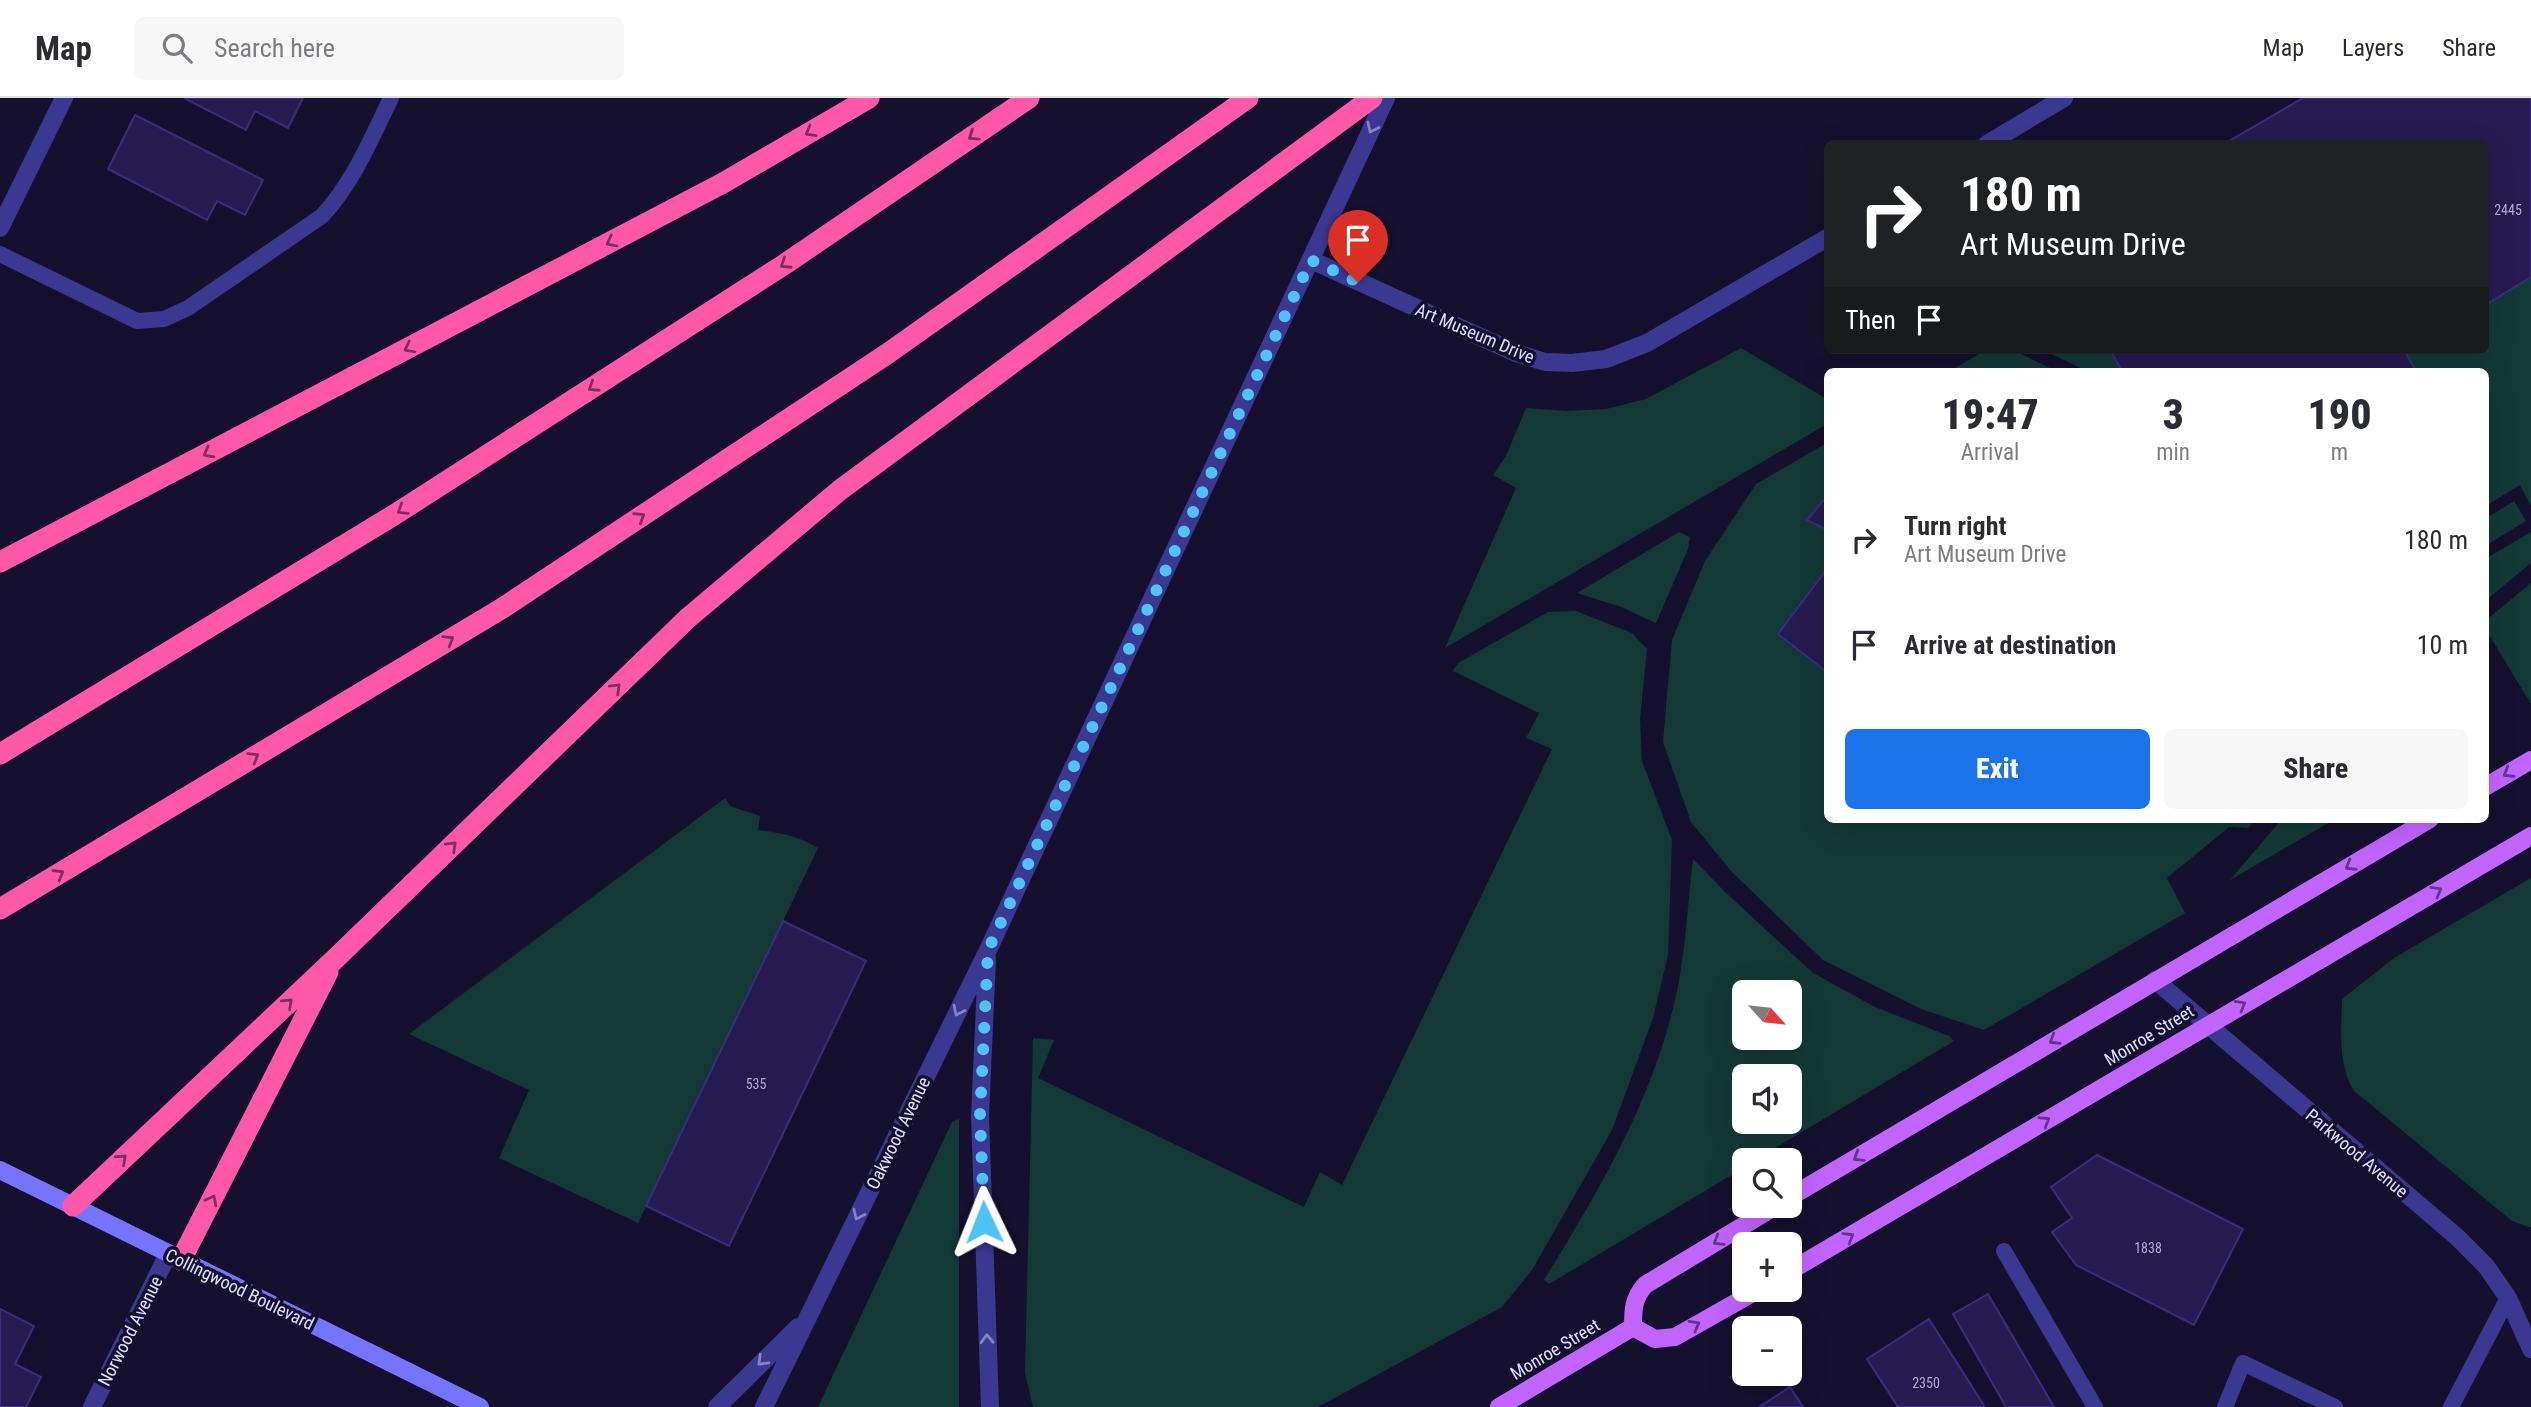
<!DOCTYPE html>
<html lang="en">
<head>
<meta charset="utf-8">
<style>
	body { margin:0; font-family:"Roboto Condensed",sans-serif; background:#f7f7f7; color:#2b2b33; height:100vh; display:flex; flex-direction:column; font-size:26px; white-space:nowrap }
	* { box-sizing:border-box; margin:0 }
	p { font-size:23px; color:#7c7c81 }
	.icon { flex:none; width:38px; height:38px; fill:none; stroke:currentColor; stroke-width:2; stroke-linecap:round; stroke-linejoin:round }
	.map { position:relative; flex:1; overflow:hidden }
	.details { position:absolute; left:1824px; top:270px; width:665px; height:455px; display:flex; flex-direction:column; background:#fff; border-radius:10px; box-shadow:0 7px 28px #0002 }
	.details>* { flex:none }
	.hud { position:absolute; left:1824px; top:42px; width:665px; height:214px; border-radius:10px; box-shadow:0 7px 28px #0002; background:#202124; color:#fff; overflow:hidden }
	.needle { width:46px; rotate:117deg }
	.buttons { position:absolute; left:1732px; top:882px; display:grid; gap:14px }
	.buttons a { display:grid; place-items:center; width:70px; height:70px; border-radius:10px; background:#fff; box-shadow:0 7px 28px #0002; font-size:35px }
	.pin { position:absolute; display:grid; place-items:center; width:60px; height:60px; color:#fff; margin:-72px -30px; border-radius:50% 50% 50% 0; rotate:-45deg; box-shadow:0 0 7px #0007 }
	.pin .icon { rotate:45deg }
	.me { position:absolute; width:77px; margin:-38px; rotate:358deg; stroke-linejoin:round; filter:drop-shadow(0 0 5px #0008) }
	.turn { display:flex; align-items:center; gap:24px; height:147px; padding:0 21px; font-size:32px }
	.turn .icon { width:91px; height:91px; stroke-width:2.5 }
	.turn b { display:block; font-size:49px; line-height:60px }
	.then { display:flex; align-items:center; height:66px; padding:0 21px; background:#0003; gap:14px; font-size:26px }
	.eta { display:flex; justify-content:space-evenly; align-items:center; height:119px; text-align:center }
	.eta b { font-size:42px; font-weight:800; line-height:49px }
	.action { display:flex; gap:14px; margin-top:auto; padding:14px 21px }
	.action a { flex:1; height:80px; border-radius:10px; background:#1a73e8; color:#fff; font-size:28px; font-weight:800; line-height:80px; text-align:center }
	.action a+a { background:#f7f7f7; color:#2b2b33 }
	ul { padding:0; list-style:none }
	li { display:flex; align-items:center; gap:21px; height:105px; padding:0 21px }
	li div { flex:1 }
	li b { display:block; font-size:26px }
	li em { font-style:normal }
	header { display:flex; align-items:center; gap:42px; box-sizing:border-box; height:98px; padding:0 35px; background:#fff; border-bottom:2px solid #e1e1e2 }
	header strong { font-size:33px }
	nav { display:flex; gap:38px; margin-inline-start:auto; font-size:24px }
	.search { width:490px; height:63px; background:#f7f7f7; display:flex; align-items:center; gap:18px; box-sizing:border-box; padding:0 24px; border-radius:10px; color:#7c7c81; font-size:26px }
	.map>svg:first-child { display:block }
	.green { fill:#133937; fill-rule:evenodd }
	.building { fill:#251b50; stroke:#3a2b7e; stroke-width:2 }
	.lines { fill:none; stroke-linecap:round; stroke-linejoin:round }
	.service { stroke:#3a3890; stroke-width:16 }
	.minor { stroke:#3a3890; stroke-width:18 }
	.tertiary { stroke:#3a3890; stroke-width:18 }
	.secondary { stroke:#7574ff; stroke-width:18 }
	.primary { stroke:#c264ff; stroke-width:18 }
	.motorway { stroke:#ff58ab; stroke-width:21 }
	.oneway { stroke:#8582c2 }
	.oneway2 { stroke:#7e3066 }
	.oneway3 { stroke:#63368c }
	.route { stroke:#4fc3f7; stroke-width:12; stroke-dasharray:0 21.6 }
	.labels { text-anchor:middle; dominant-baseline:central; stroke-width:7; stroke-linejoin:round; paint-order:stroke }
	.number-label { font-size:14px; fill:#b1acd3 }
	.street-label { font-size:18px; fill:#e0ddff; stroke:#15102e }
</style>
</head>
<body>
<header>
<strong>Map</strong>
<div class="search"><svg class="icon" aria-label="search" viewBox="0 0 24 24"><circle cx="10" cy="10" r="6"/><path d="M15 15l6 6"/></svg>Search here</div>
<nav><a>Map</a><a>Layers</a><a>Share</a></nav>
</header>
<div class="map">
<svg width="2531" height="1309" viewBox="0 0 2531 1309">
	<rect width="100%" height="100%" fill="#15102e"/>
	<path class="green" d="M2531 179V408L2520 387 2485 408V273H2416L2405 254 2408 252H2485V207Z
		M1741 250 1827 301V326L1445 550 1516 390 1493 377 1506 358 1526 310 1566 313 1606 311 1646 301Z
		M1986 252H2013L2056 273H1950Z
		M2047 252H2110L2122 273H2087L2045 253Z
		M1827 345V398L1807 421 1827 432V440L1824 442 1827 444V471L1778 536 1827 574V721H2256L2248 730 2229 729 2167 780 2185 815 1984 932 1921 911 1823 862 1731 773 1691 724 1663 644 1672 542 1705 463 1756 386Z
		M2514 403 2526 423 2485 448V421Z
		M1679 434 1690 439 1688 451 1656 525 1621 509 1577 495Z
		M2531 434V465L2485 503V461Z
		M2531 485V606L2485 530V523Z
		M1576 513 1632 535 1647 551 1640 622 1642 663 1672 742 1668 857 1653 920 1612 1032 1532 1172 1502 1209 1318 1309H1033L1025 1275 1033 940 1054 942 1038 980 1304 1109 1320 1074 1342 1087 1552 651 1526 640 1539 615 1453 573 1458 565 1548 514Z
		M725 700 730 708 760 718 758 732C781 735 798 738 818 750L638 1125 499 1060 529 992 409 936Z
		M2282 721H2335L2230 782Z
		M1693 761 1725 794 1813 875 1875 909 1949 938 1954 943 1755 1062H1745V1069L1549 1186 1544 1182C1601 1089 1656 997 1678 888 1686 846 1688 803 1693 761ZM1745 894H1790V940H1745ZM1745 978H1790V1024H1745Z
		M2531 780V1129H2529L2512 1123 2353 992C2338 963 2341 934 2342 901L2394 860Z
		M959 1021V1309H818L952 1024Z"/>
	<path class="building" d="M184 0H303L288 30 255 13 246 32Z
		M2303 0H2531V179L2485 207V46H2224Z
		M135 17 263 82 245 117 217 103 207 122 108 71Z
		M2110 252H2408L2405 254 2416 273H2122Z
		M1827 398V432L1807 422Z
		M1827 471V574L1778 536Z
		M783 823 866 863 729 1148 646 1108Z
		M2097 1057 2243 1131 2194 1227 2076 1167 2052 1134 2072 1120 2051 1089Z
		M1988 1196 2054 1309H2006L1953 1216Z
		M0 1211 34 1228 15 1266 41 1279 26 1309H0Z
		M1929 1221 1985 1309H1898L1867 1261Z
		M1790 1289 1803 1309H1759Z"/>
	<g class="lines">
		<path class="service" d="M0 156 137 223 164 221 188 210 322 118C353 85 371 41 391 0
			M2004 1153 2095 1309
			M2225 1309 2243 1265 2335 1309
			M2451 1309 2508 1200"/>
		<path class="minor" d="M1987 46 2064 0
			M0 130 64 0
			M1311 162 1516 255 1545 264 1572 265 1606 261 1647 245 1827 140
			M987 861 980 1018 990 1309
			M92 1309 168 1156
			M717 1309 798 1229
			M764 1309 988 852 1386 0"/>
		<path class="tertiary" d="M2155 882 2457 1139 2486 1168 2508 1200 2531 1251"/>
		<path class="secondary" d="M0 1072 480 1309"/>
		<path class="primary" d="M2485 689 2531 662
			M1790 1099 2430 721
			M1790 1173 2531 738
			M1633 1229C1633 1212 1633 1201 1645 1187L1776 1108
			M1633 1229 1655 1241 1675 1239 1758 1192
			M1499 1309 1633 1229"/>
		<path class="motorway" d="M0 464 723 85 869 0
			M0 656 394 417 785 166 1029 0
			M0 811 501 511 887 256 1248 0
			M73 1108 335 861 688 520 840 392 1372 0
			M181 1162 328 874"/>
	</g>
	<defs><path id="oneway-chevron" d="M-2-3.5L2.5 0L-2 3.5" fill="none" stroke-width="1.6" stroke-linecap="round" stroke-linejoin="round" transform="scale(1.75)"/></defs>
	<g class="oneway">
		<use href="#oneway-chevron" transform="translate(1372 30) rotate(115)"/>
		<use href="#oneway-chevron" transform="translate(958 913) rotate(116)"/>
		<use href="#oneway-chevron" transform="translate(858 1117) rotate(116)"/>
		<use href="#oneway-chevron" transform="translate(987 1241) rotate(-92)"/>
		<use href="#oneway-chevron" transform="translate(762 1263) rotate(136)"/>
	</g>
	<g class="oneway2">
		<use href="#oneway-chevron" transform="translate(810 34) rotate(150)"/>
		<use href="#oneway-chevron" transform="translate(973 38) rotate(146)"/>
		<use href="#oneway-chevron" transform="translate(611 144) rotate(152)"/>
		<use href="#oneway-chevron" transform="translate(785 166) rotate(147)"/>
		<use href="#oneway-chevron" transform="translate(409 250) rotate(152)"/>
		<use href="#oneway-chevron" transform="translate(593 289) rotate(147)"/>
		<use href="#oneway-chevron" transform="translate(208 355) rotate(152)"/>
		<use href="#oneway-chevron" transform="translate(402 412) rotate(148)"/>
		<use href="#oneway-chevron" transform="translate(640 419) rotate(-33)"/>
		<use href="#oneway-chevron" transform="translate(449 542) rotate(-31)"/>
		<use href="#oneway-chevron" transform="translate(616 590) rotate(-44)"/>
		<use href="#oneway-chevron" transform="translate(254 659) rotate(-31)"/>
		<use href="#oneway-chevron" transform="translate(452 748) rotate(-44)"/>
		<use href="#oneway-chevron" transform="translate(59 776) rotate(-31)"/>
		<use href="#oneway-chevron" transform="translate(288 905) rotate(-43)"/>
		<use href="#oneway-chevron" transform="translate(122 1061) rotate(-43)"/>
		<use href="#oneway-chevron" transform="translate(212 1102) rotate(-63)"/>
	</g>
	<g class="oneway3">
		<use href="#oneway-chevron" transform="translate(2508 675) rotate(149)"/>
		<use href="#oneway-chevron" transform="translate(2350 768) rotate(149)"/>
		<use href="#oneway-chevron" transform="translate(2437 793) rotate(-30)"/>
		<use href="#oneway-chevron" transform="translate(2241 907) rotate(-30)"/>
		<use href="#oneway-chevron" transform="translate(2054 942) rotate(149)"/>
		<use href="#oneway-chevron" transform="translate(2045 1023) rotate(-31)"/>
		<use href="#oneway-chevron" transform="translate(1858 1059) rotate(149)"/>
		<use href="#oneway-chevron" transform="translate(1849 1139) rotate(-31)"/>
		<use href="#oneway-chevron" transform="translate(1718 1143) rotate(149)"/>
		<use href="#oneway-chevron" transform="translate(1695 1227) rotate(-29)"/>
	</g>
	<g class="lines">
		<path class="route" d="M984 1124 980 1017 988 852 1311 162 1358 184"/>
	</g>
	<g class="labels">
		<g class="number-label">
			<text x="2508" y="112">2445</text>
			<text x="756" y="986">535</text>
			<text x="2148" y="1150">1838</text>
			<text x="1926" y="1285">2350</text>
		</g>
		<g class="street-label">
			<text transform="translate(1475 235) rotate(23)">Art Museum Drive</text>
			<text transform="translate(2149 937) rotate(-31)">Monroe Street</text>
			<text transform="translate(898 1035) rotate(-64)">Oakwood Avenue</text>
			<text transform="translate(2357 1055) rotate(40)">Parkwood Avenue</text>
			<text transform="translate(240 1191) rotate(26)">Collingwood Boulevard</text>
			<text transform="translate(130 1233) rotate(-63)">Norwood Avenue</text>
			<text transform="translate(1555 1251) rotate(-31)">Monroe Street</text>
		</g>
	</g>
</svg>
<div class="buttons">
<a><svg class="needle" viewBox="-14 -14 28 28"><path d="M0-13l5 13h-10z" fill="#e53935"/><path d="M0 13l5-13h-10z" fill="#7c7c81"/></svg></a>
<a><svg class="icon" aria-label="sound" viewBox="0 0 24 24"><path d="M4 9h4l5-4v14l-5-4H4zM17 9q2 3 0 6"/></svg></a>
<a><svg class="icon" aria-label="search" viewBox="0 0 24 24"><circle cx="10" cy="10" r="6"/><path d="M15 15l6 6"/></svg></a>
<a>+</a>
<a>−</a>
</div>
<div class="pin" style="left:1358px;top:184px;background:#d93025"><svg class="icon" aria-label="arrive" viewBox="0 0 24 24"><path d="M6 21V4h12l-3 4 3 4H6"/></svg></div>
<svg class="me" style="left:984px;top:1124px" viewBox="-20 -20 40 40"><path d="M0-17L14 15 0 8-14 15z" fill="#4fc3f7" stroke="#fff" stroke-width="4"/></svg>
<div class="hud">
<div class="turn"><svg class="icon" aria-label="right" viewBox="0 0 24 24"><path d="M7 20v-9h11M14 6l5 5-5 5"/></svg><div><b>180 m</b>Art Museum Drive</div></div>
<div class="then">Then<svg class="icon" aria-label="arrive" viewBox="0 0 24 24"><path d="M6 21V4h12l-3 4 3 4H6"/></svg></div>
</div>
<section class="details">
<div class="eta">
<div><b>19:47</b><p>Arrival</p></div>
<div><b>3</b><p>min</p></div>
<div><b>190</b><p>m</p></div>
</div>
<ul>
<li><svg class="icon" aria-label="right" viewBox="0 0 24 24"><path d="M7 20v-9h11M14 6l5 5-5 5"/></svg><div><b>Turn right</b><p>Art Museum Drive</p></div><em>180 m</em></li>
<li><svg class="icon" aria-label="arrive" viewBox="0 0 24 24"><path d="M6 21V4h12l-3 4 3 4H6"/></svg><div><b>Arrive at destination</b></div><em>10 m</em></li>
</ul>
<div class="action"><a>Exit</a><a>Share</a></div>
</section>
</div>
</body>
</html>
